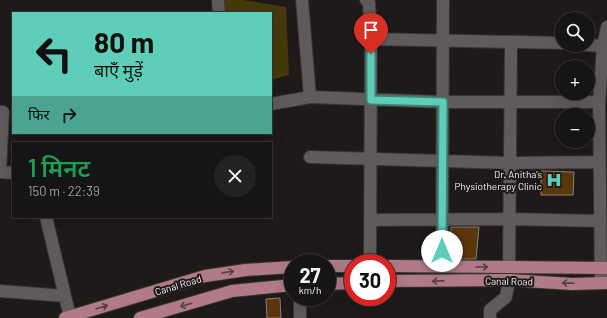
<!DOCTYPE html>
<html lang="hi">
<head>
<meta charset="utf-8">
<style>
	body { margin:0; font-family:Barlow,"Noto Sans Devanagari",sans-serif; background:#232122; color:#f1f3f6; height:100vh; display:flex; flex-direction:column; font-size:15px; white-space:nowrap }
	* { box-sizing:border-box; margin:0 }
	p { font-size:13px; color:#9e9ea0 }
	.icon { flex:none; width:22px; height:22px; fill:none; stroke:currentColor; stroke-width:2; stroke-linecap:round; stroke-linejoin:round }
	.map { position:relative; flex:1; overflow:hidden }
	.panel { position:absolute; left:12px; top:142px; width:260px; height:76px; display:flex; flex-direction:column; background:#161414; border-radius:0px; box-shadow:0 4px 16px #0002,0 0 0 1px #353334 }
	.panel>* { flex:none }
	.hud { position:absolute; left:12px; top:12px; width:260px; height:122px; border-radius:0px; box-shadow:0 4px 16px #0002,0 0 0 1px #353334; background:#5eceb8; color:#111; overflow:hidden }
	.buttons { position:absolute; left:555px; top:12px; display:grid; gap:8px }
	.buttons a { display:grid; place-items:center; width:40px; height:40px; border-radius:50%; background:#161414; box-shadow:0 4px 16px #0002,0 0 0 1px #353334; font-size:20px }
	.speed { position:absolute; left:284px; top:254px; display:flex; gap:8px; font-size:20px; font-weight:700; text-align:center }
	.speed>* { display:grid; place-content:center; width:52px; height:52px; border-radius:50%; background:#161414; box-shadow:0 4px 16px #0002,0 0 0 1px #353334; line-height:1 }
	.speed small { font-size:10px; font-weight:400 }
	.speed .limit { border:6px solid #d22; background:#fff; color:#111 }
	.pin { position:absolute; display:grid; place-items:center; width:34px; height:34px; color:#fff; margin:-41px -17px; border-radius:50% 50% 50% 0; rotate:-45deg; box-shadow:0 0 4px #0007 }
	.pin .icon { rotate:45deg }
	.me { position:absolute; width:44px; margin:-22px; rotate:0deg; stroke-linejoin:round; filter:drop-shadow(0 0 3px #0008) }
	.turn { display:flex; align-items:center; gap:14px; height:84px; padding:0 16px; font-size:18px }
	.turn .icon { width:52px; height:52px; stroke-width:2.5 }
	.turn b { display:block; font-size:28px; line-height:34px }
	.then { display:flex; align-items:center; height:38px; padding:0 16px; background:#0003; gap:8px; font-size:15px }
	.round { display:grid; place-items:center; flex:none; width:42px; height:42px; border-radius:21px; background:#232122 }
	.head { display:flex; align-items:center; justify-content:space-between; height:68px; padding:0 16px }
	h1 { font-size:24px; font-weight:600; line-height:30px; color:#1e9e55 }
	.map>svg:first-child { display:block }
	.green { fill:#46390c }
	.building { fill:#5c360b; stroke:#83807e }
	.lines { fill:none; stroke-linecap:round; stroke-linejoin:round }
	.minor-casing { stroke:#363433; stroke-width:14 }
	.major-casing { stroke:#363433; stroke-width:14 }
	.minor { stroke:#5e5b5a; stroke-width:12 }
	.major { stroke:#b07b86; stroke-width:12 }
	.oneway { stroke:#584145 }
	.route-casing { stroke:#3d8678; stroke-width:10 }
	.route { stroke:#5eceb8; stroke-width:7 }
	.labels { text-anchor:middle; dominant-baseline:central; stroke-width:4; stroke-linejoin:round; paint-order:stroke }
	.poi-label { font-size:10px; fill:#eeeceb; stroke:#1e1a1a; text-anchor:end }
	.street-label { font-size:10px; fill:#eeeceb; stroke:#1e1a1a }
</style>
</head>
<body>
<div class="map">
<svg width="607" height="318" viewBox="0 0 607 318">
	<rect width="100%" height="100%" fill="#1e1a1a"/>
	<path class="green" d="M213 0H243L286 7 289 75 271 80V13H214Z"/>
	<path class="building" d="M541 171 574 172 573 195H541Z
		M451 227H479L476 259H450Z
		M280 298 281 318H267L266 299Z"/>
	<g class="lines">
		<defs>
			<path id="minor" d="M218 0 219 13
				M302 0 310 97
				M366 0 369 3 371 39 370 263
				M371 39 562 43
				M586 45 603 46
				M271 104 310 97 443 102H599
				M0 112H3L0 172
				M310 157 510 163 599 162
				M0 172 13 173
				M46 217 70 317
				M370 220 510 219 600 221
				M442 267 443 0
				M509 267 511 42
				M601 283 599 102 603 46 607 27
				M0 291 65 296
				M300 318V297
				M490 318V310L506 297 509 280"/>
			<path id="major" d="M327 266H353
				M387 266 607 268
				M387 281 509 280 572 284 607 283
				M327 284 353 283
				M65 318 205 276 246 270 293 267
				M140 318 232 291 293 285"/>
		</defs>
		<use href="#minor" class="minor-casing"/>
		<use href="#major" class="major-casing"/>
		<use href="#minor" class="minor"/>
		<use href="#major" class="major"/>
	</g>
	<defs><path id="oneway-shaft" d="M-6 0H5M1.5-3L5.5 0L1.5 3" fill="none" stroke-width="1.6" stroke-linecap="round" stroke-linejoin="round"/></defs>
	<g class="oneway">
		<use href="#oneway-shaft" transform="translate(482 267)"/>
		<use href="#oneway-shaft" transform="translate(228 272) rotate(-8)"/>
		<use href="#oneway-shaft" transform="translate(438 281) rotate(179)"/>
		<use href="#oneway-shaft" transform="translate(568 283) rotate(-178)"/>
		<use href="#oneway-shaft" transform="translate(186 305) rotate(164)"/>
		<use href="#oneway-shaft" transform="translate(102 307) rotate(-16)"/>
	</g>
	<g class="lines">
		<defs>
			<path id="route" d="M371 54V100L443 102 442 251"/>
		</defs>
		<use href="#route" class="route-casing"/>
		<use href="#route" class="route"/>
	</g>
	<defs>
		<symbol id="hospital-bare" viewBox="-9 -9 18 18"><path d="M-5-5h3v3.5h4V-5h3V5h-3V1.5h-4V5h-3Z" fill="#5eceb8" stroke="#1e1a1a" stroke-width="2.5" paint-order="stroke"/></symbol>
	</defs>
	<g fill-rule="evenodd">
		<use href="#hospital-bare" x="543" y="169" width="22" height="22"/>
	</g>
	<g class="labels">
		<g class="poi-label">
			<text x="542" y="174">Dr. Anitha's<tspan x="542" dy="12">Physiotherapy Clinic</tspan></text>
		</g>
		<g class="street-label">
			<text transform="translate(509 281) rotate(1)">Canal Road</text>
			<text transform="translate(178 285) rotate(-17)">Canal Road</text>
		</g>
	</g>
</svg>
<div class="buttons">
<a><svg class="icon" aria-label="search" viewBox="0 0 24 24"><circle cx="10" cy="10" r="6"/><path d="M15 15l6 6"/></svg></a>
<a>+</a>
<a>−</a>
</div>
<div class="speed"><div>27<small>km/h</small></div><div class="limit">30</div></div>
<div class="pin" style="left:371px;top:54px;background:#d93025"><svg class="icon" aria-label="arrive" viewBox="0 0 24 24"><path d="M6 21V4h12l-3 4 3 4H6"/></svg></div>
<svg class="me" style="left:442px;top:251px" viewBox="-20 -20 40 40"><circle r="19" fill="#fff"/><path d="M0-13L10 11 0 6-10 11z" fill="#5eceb8"/></svg>
<div class="hud">
<div class="turn"><svg class="icon" aria-label="left" viewBox="0 0 24 24"><path d="M17 20v-9H6M10 6l-5 5 5 5"/></svg><div><b>80 m</b>बाएँ मुड़ें</div></div>
<div class="then">फिर<svg class="icon" aria-label="right" viewBox="0 0 24 24"><path d="M7 20v-9h11M14 6l5 5-5 5"/></svg></div>
</div>
<section class="panel">
<div class="head"><div><h1>1 मिनट</h1><p>150 m · 22:39</p></div><a class="round"><svg class="icon" aria-label="close" viewBox="0 0 24 24"><path d="M6 6l12 12M18 6L6 18"/></svg></a></div>
</section>
</div>
</body>
</html>
